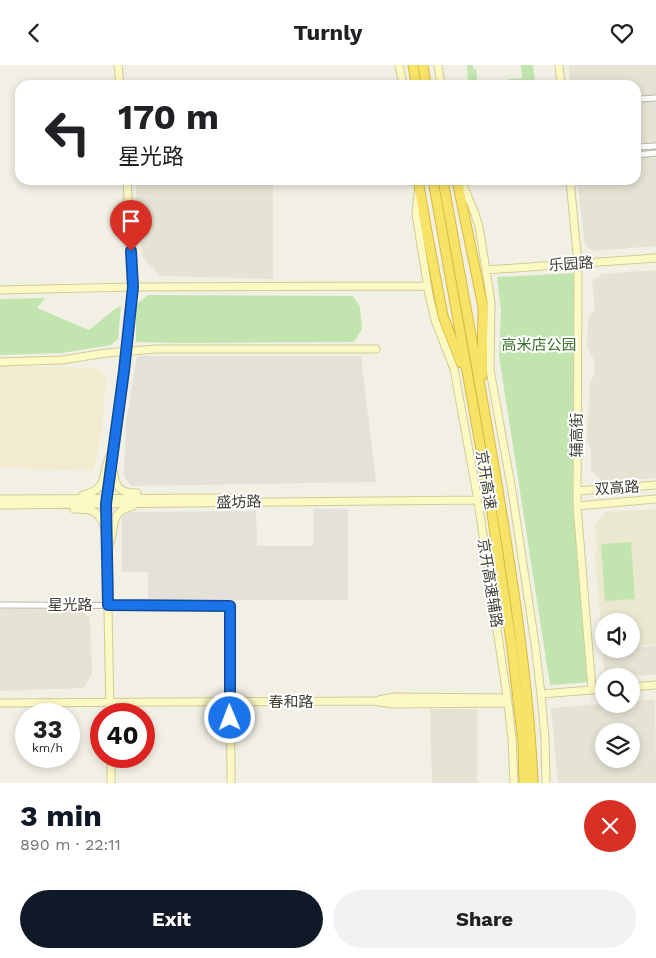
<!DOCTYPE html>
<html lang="en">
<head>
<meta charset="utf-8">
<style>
	body { margin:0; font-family:"Work Sans","Noto Sans SC",sans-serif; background:#f2f2f2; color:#202124; height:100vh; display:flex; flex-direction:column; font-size:19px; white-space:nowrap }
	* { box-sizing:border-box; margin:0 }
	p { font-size:16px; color:#757577 }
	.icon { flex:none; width:28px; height:28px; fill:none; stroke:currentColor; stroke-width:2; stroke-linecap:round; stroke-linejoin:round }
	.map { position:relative; height:718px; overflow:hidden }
	.details { display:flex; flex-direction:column; background:#fff; flex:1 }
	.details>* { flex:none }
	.guide { position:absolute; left:15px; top:15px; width:626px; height:105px; border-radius:15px; box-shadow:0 2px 8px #0003; background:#fff; color:#202124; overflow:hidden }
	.fabs { position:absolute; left:595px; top:548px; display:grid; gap:10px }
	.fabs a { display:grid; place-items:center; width:45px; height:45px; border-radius:50%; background:#fff; box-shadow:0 2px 8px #0003; font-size:25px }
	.speed { position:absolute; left:15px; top:638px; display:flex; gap:10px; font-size:25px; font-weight:700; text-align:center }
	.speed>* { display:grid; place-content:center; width:65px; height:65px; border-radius:50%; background:#fff; box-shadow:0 2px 8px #0003; line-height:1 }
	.speed small { font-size:12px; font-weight:400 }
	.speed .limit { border:8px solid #d22; background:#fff; color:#111 }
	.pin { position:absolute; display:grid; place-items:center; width:42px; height:42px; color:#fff; margin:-51px -21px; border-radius:50% 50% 50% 0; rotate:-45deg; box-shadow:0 0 5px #0007 }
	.pin .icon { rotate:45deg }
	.me { position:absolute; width:55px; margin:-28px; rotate:359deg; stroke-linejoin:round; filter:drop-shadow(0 0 4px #0008) }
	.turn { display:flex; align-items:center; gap:18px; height:105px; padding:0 20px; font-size:22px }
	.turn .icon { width:65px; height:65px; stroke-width:2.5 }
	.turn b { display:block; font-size:35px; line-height:42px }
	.round { display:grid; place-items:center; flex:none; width:52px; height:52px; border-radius:26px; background:#f2f2f2 }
	.summary { display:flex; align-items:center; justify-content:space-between; height:85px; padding:0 20px }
	h1 { font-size:30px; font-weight:700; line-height:38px; color:#111827 }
	.button { display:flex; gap:10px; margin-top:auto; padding:10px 20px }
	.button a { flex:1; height:58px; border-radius:30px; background:#111827; color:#fff; font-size:20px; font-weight:700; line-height:58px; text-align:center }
	.button a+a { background:#f2f2f2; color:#202124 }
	header { display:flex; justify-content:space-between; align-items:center; height:65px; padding:0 20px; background:#fff; font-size:22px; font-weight:700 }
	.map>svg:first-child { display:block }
	.residential { fill:#e5e3d3; fill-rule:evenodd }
	.commercial { fill:#f3ebd0 }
	.industrial { fill:#e4e1da }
	.education { fill:#eae8cf }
	.green { fill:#c2e5af }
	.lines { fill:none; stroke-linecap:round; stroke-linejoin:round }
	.street-casing { stroke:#bdb9a8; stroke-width:7 }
	.secondary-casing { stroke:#d0cc96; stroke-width:9 }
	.highway-casing { stroke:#d7ba39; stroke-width:11 }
	.street { stroke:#fff; stroke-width:5 }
	.secondary { stroke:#fcf9c4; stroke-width:7 }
	.highway { stroke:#f8e369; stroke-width:9 }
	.route-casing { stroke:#114b97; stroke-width:12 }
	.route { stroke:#1a73e8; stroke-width:9 }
	.labels { text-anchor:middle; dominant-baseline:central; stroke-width:4; stroke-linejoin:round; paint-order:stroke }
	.street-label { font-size:15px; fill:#444135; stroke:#fff }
	.park-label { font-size:15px; fill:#39732b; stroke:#fff }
</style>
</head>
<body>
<header><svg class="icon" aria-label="back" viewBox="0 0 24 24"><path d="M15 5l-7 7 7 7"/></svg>Turnly<svg class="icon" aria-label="heart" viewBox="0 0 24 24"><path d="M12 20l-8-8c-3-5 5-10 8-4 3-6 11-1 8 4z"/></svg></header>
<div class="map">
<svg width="656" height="718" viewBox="0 0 656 718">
	<rect width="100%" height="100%" fill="#f2f0e5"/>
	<path class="residential" d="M569 0H656V181L593 186 585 180 577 115H636V20H570Z
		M135 115H273V214L161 211 142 192Z
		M656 205V413L604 417 591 406V385L587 374 590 317 595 309V297L587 282 588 253 595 244 592 217 602 209Z
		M0 544H81L90 553 92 609 83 623 0 626Z
		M656 581V610L613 611 604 605 603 584H631V582Z
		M655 635 656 718H558L551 643 604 639H631V636ZM631 666V694H604V666Z
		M430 644H477V718H432Z"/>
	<path class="commercial" d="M0 301 96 303 106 311 102 365 93 406 0 403Z"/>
	<path class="industrial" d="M137 291H361L376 417 131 421 124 411 126 358Z
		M313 444H348V535H148V507H122V452L130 447 256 446 257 481H313Z"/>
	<path class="education" d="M656 444V580L631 581V556H604L603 583 595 491 597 481 595 460 606 447Z"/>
	<path class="green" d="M467 0H473V4H476L477 16 490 15 491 20H468Z
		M521 0H533L535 17 532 20H502L509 19V14L522 13Z
		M578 208 577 408 592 617 550 620 499 291 501 247 497 212Z
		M148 230 353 231 360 242 362 264 354 277 181 278 136 277V240Z
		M45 233 37 243 89 265 115 244 121 241 118 274 111 280 62 288 0 290V234Z
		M631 477 635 534 605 536 601 479Z"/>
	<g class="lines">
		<defs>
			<path id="street" d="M640 34 656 33
				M636 82 656 81
				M636 90 656 88
				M0 540 230 541"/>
			<path id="secondary" d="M118 0 120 20
				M399 0 403 20
				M438 0 441 20
				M559 0 561 20
				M418 115 419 121 416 149 429 230 435 255 454 304 477 430 508 638 512 674 514 718
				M461 115 475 149 479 162 486 205 491 237 490 305 512 426 535 579 541 629 545 674 546 718
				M570 115 578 199 577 441 592 624
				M486 205 656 193
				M0 225 133 222 427 221
				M0 297 62 295 106 288 156 284H376
				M113 405C116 422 118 428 137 428
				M577 426 656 420
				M83 430C111 424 100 407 111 389
				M0 434 237 433
				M0 440 478 435
				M577 441 656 434
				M74 444C93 444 99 445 105 464
				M108 483C117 464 107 447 133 441
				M230 541 231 718
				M631 622 656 620
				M541 629 604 624
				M379 635 394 632 507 633
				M0 638 372 636 393 639 508 638
				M110 649 106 439 124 306 133 222 127 115
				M111 691V718"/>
			<path id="highway" d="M413 0 416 20
				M423 0 426 20
				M433 115 490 435 512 583 523 677 524 718
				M443 115C465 239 489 363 508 488 520 565 530 641 533 718
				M457 115 483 242 482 311
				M419 121 427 167 443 251 461 298"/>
		</defs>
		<use href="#street" class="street-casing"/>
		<use href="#secondary" class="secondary-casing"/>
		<use href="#highway" class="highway-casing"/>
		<use href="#street" class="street"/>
		<use href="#secondary" class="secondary"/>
		<use href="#highway" class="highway"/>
	</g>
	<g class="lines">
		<defs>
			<path id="route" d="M131 186 133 222 124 306 106 439 108 540 230 541V653"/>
		</defs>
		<use href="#route" class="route-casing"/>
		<use href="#route" class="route"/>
	</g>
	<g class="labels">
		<g class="street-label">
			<text transform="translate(571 199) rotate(-4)">乐园路</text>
			<text transform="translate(577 370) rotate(-90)">辅高街</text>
			<text transform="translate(486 415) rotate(81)">京开高速</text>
			<text transform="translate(617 423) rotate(-4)">双高路</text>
			<text transform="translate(239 437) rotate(-1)">盛坊路</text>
			<text transform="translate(490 518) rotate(81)">京开高速辅路</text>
			<text x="70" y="540">星光路</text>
			<text x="291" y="637">春和路</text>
		</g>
		<g class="park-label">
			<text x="539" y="280">高米店公园</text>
		</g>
	</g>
</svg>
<div class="fabs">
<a><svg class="icon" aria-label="sound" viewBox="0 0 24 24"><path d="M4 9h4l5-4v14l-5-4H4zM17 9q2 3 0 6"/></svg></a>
<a><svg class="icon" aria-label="search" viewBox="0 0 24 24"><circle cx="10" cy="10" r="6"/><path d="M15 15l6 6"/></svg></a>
<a><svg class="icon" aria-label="layers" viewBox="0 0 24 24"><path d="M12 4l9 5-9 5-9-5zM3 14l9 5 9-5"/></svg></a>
</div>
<div class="speed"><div>33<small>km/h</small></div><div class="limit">40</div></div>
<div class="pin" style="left:131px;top:186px;background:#d93025"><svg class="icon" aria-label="arrive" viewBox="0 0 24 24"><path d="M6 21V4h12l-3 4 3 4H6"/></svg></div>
<svg class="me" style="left:230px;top:653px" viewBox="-20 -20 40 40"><circle r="17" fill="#1a73e8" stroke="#fff" stroke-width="3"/><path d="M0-11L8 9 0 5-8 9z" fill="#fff"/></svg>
<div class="guide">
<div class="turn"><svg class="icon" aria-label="left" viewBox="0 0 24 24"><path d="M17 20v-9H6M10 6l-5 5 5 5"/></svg><div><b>170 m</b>星光路</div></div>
</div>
</div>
<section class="details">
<div class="summary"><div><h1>3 min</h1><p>890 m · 22:11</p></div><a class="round" style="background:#d93025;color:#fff"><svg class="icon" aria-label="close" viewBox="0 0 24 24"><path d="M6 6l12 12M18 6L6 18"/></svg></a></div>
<div class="button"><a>Exit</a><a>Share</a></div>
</section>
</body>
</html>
